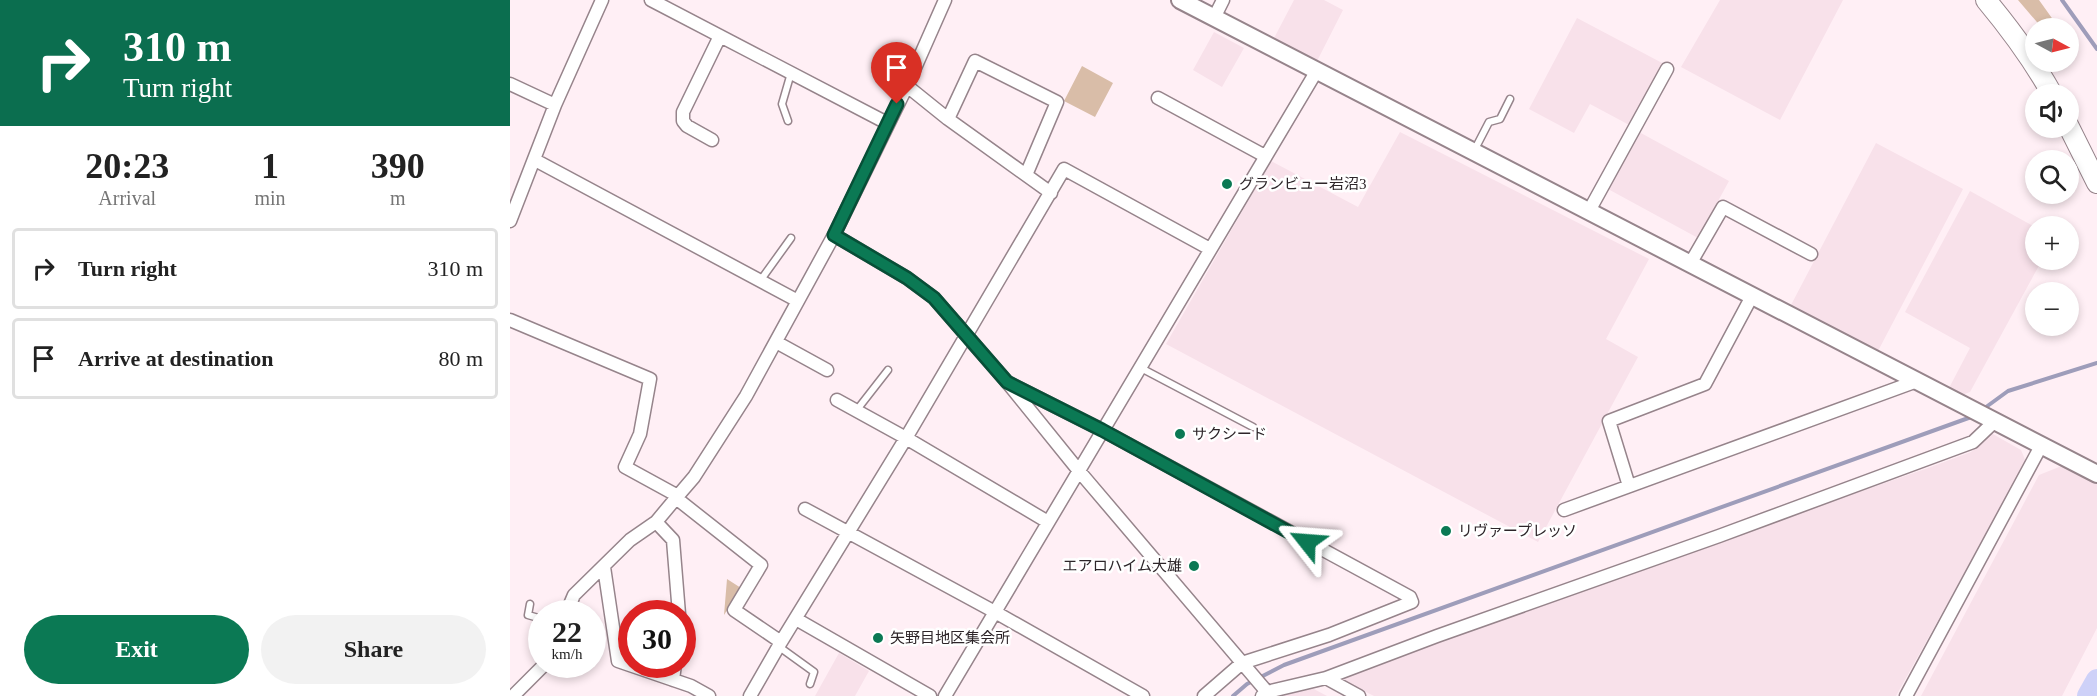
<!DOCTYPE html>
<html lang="en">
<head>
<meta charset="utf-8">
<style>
	body { margin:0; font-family:"Times New Roman","Noto Sans JP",serif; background:#f2f2f2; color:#222; height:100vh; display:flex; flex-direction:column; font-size:22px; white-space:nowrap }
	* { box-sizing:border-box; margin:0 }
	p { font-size:20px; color:#767676 }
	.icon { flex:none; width:33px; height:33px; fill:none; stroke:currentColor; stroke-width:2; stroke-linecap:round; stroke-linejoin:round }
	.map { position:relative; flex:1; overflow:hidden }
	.panel { display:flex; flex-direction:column; background:#fff; width:510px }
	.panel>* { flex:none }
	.hud { background:#0b6e4f; color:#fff; overflow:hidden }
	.needle { width:39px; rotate:97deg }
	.fabs { position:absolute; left:1515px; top:18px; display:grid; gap:12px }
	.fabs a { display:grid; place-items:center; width:54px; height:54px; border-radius:50%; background:#fff; box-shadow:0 3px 9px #0003; font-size:30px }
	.speed { position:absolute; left:18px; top:600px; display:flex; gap:12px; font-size:30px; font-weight:700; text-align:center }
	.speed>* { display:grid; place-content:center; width:78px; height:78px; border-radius:50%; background:#fff; box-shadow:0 3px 9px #0003; line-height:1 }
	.speed small { font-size:15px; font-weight:400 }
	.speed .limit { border:9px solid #d22; background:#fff; color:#111 }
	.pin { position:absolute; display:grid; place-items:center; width:51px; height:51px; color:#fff; margin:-62px -26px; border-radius:50% 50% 50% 0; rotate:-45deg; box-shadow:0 0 6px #0007 }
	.pin .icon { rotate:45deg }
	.me { position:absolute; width:66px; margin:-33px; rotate:298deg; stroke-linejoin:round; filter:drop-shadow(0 0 4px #0008) }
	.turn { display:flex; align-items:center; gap:21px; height:126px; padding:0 24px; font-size:27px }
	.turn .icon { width:78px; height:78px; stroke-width:2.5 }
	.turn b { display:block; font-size:42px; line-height:51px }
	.eta { display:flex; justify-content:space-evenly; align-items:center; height:102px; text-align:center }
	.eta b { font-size:36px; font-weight:700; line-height:42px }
	.primary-button { display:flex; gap:12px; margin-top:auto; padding:12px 24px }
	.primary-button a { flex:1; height:69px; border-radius:36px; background:#0b7954; color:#fff; font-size:24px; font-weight:700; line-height:69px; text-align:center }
	.primary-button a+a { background:#f2f2f2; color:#222 }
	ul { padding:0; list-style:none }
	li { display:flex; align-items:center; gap:18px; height:81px; margin:0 12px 9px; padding:0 12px; border:3px solid #e0e0e0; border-radius:6px }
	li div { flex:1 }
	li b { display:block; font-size:22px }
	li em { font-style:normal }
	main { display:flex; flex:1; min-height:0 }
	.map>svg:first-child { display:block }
	.built { fill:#f8e1ea }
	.green { fill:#d9bda8 }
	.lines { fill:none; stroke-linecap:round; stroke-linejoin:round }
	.stream { stroke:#9e9dba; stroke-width:4 }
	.river { stroke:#ced1f8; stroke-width:22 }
	.lane-casing { stroke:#96848b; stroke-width:9 }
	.street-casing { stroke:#96848b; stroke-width:15 }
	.secondary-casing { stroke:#96848b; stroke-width:20 }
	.primary-casing { stroke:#96848b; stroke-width:22 }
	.lane { stroke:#fff; stroke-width:6 }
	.street { stroke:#fff; stroke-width:12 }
	.secondary { stroke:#fff; stroke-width:16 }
	.primary { stroke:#fff; stroke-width:20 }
	.route-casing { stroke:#074f37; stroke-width:15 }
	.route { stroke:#0b7954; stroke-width:10 }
	.poi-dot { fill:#0b7954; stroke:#fff; stroke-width:2 }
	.labels { text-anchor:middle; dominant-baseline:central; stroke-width:5; stroke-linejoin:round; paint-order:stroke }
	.poi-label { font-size:15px; fill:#2d2529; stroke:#fff; text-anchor:start }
</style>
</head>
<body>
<main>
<section class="panel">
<div class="hud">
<div class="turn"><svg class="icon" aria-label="right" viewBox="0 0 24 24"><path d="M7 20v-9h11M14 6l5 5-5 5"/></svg><div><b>310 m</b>Turn right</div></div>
</div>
<div class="eta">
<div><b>20:23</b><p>Arrival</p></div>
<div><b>1</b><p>min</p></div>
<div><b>390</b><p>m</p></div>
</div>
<ul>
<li><svg class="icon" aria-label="right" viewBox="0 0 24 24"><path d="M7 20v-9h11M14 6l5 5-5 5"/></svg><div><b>Turn right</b></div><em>310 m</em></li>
<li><svg class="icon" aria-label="arrive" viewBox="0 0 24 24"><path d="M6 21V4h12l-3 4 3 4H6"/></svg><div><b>Arrive at destination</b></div><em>80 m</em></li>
</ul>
<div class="primary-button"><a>Exit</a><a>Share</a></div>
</section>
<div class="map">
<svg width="1587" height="696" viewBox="0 0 1587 696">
	<rect width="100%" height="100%" fill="#ffeff5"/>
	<path class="built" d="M784 0H814L833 10 805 65 762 42Z
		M1210 0H1333L1270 120 1171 67Z
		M1067 18 1156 65 1123 127 1080 104 1064 133 1019 109Z
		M704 32 734 48 712 87 683 70Z
		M890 132 1139 259 1096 339 1128 357 1028 542 656 344 761 161 848 207Z
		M1129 132 1219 181 1188 238 1098 189Z
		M1366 143 1453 189 1368 351 1281 305Z
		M1460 191 1525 227 1526 260H1532L1460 392 1452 395 1439 388 1460 348 1395 312Z
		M1481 433 1511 450 1516 462 1386 696H864L828 678 1105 577 1418 468 1461 452Z
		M1554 465 1587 483V628L1552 696H1411L1529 475Z
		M329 653 359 671 345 696H305Z
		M802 688 817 696H770L781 690Z"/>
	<path class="green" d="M1508 0H1529L1549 28H1532Z
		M572 66 603 83 585 117 554 101Z
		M217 579 231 588 214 615Z"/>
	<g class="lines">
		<path class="stream" d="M1552 0 1587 49
			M1472 410 1498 391 1587 363
			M723 696 737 684 774 665 1464 416"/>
		<path class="river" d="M1578 696 1587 680"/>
		<defs>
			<path id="lane" d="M278 121 272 104 281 73
				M965 149 979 122 990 119 1000 99
				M250 281 281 238
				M629 367 743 427
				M346 411 378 370
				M20 604 18 615 32 619
				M268 646 304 672 300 684"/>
			<path id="street" d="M141 0 377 123
				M704 18 713 0
				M0 84 45 105
				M397 86 438 119 541 193
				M648 98 755 156
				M438 119 465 61 547 102 516 175
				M202 140 177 126 173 121V112L210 36
				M25 160 288 301
				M1079 211 1157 69
				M0 221 45 105 92 0
				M324 235 397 278 424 298 497 382 569 471 757 692
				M1180 264 1213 207 1301 254
				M0 320 140 379 130 434 115 467 168 496
				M266 342 317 370
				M497 382 592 430 900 597 902 602 819 635 732 663 694 696
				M327 400 396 438 538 522
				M1119 486 1099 421 1195 384 1242 296
				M166 498 251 565 224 610 271 642
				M295 509 485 612 633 696
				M1054 510 1407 381
				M146 522 163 540 169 614
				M94 567 108 661 181 686 199 696
				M56 614 64 595 120 540 146 522 166 498 184 477 236 396 324 235 397 86 435 0
				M286 619 420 696
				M816 678 849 696
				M163 680 165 664
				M3 696 35 664
				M240 696 271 642 396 438 554 169 700 249
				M435 696 806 72
				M752 696 757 692 816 678 927 636 1209 536 1463 442 1484 422
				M1396 696 1531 446"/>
			<path id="secondary" d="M670 0 1587 474"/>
			<path id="primary" d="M1476 0C1501 30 1523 60 1542 94
				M1558 125 1587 183"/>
		</defs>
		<use href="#lane" class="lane-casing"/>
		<use href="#street" class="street-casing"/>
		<use href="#secondary" class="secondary-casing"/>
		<use href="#primary" class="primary-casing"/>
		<use href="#lane" class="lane"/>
		<use href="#street" class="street"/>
		<use href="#secondary" class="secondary"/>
		<use href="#primary" class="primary"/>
	</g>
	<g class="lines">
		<defs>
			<path id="route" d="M387 104 324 235 397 278 424 298 497 382 592 430 797 542"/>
		</defs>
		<use href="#route" class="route-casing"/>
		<use href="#route" class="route"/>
	</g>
	<g class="poi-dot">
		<circle cx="717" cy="184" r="6"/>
		<circle cx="670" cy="434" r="6"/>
		<circle cx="936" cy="531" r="6"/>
		<circle cx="684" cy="566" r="6"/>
		<circle cx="368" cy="638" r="6"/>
	</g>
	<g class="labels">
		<g class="poi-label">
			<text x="729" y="184">グランビュー岩沼3</text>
			<text x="682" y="434">サクシード</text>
			<text x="948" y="531">リヴァープレッソ</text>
			<text x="672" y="566" text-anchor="end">エアロハイム大雄</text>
			<text x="380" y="638">矢野目地区集会所</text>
		</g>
	</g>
</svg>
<div class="fabs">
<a><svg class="needle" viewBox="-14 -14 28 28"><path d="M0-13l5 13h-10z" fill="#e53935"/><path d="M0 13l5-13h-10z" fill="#767676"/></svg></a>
<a><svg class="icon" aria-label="sound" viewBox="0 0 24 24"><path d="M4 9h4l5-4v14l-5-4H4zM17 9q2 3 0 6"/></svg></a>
<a><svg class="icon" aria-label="search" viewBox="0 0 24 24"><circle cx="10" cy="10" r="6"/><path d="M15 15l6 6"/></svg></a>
<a>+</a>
<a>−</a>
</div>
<div class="speed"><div>22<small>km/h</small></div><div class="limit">30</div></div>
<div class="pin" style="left:387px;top:104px;background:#d93025"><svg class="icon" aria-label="arrive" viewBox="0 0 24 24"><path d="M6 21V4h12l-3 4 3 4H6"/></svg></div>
<svg class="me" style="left:797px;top:542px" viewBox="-20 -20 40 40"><path d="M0-17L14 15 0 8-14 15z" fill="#0b7954" stroke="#fff" stroke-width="4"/></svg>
</div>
</main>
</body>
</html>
